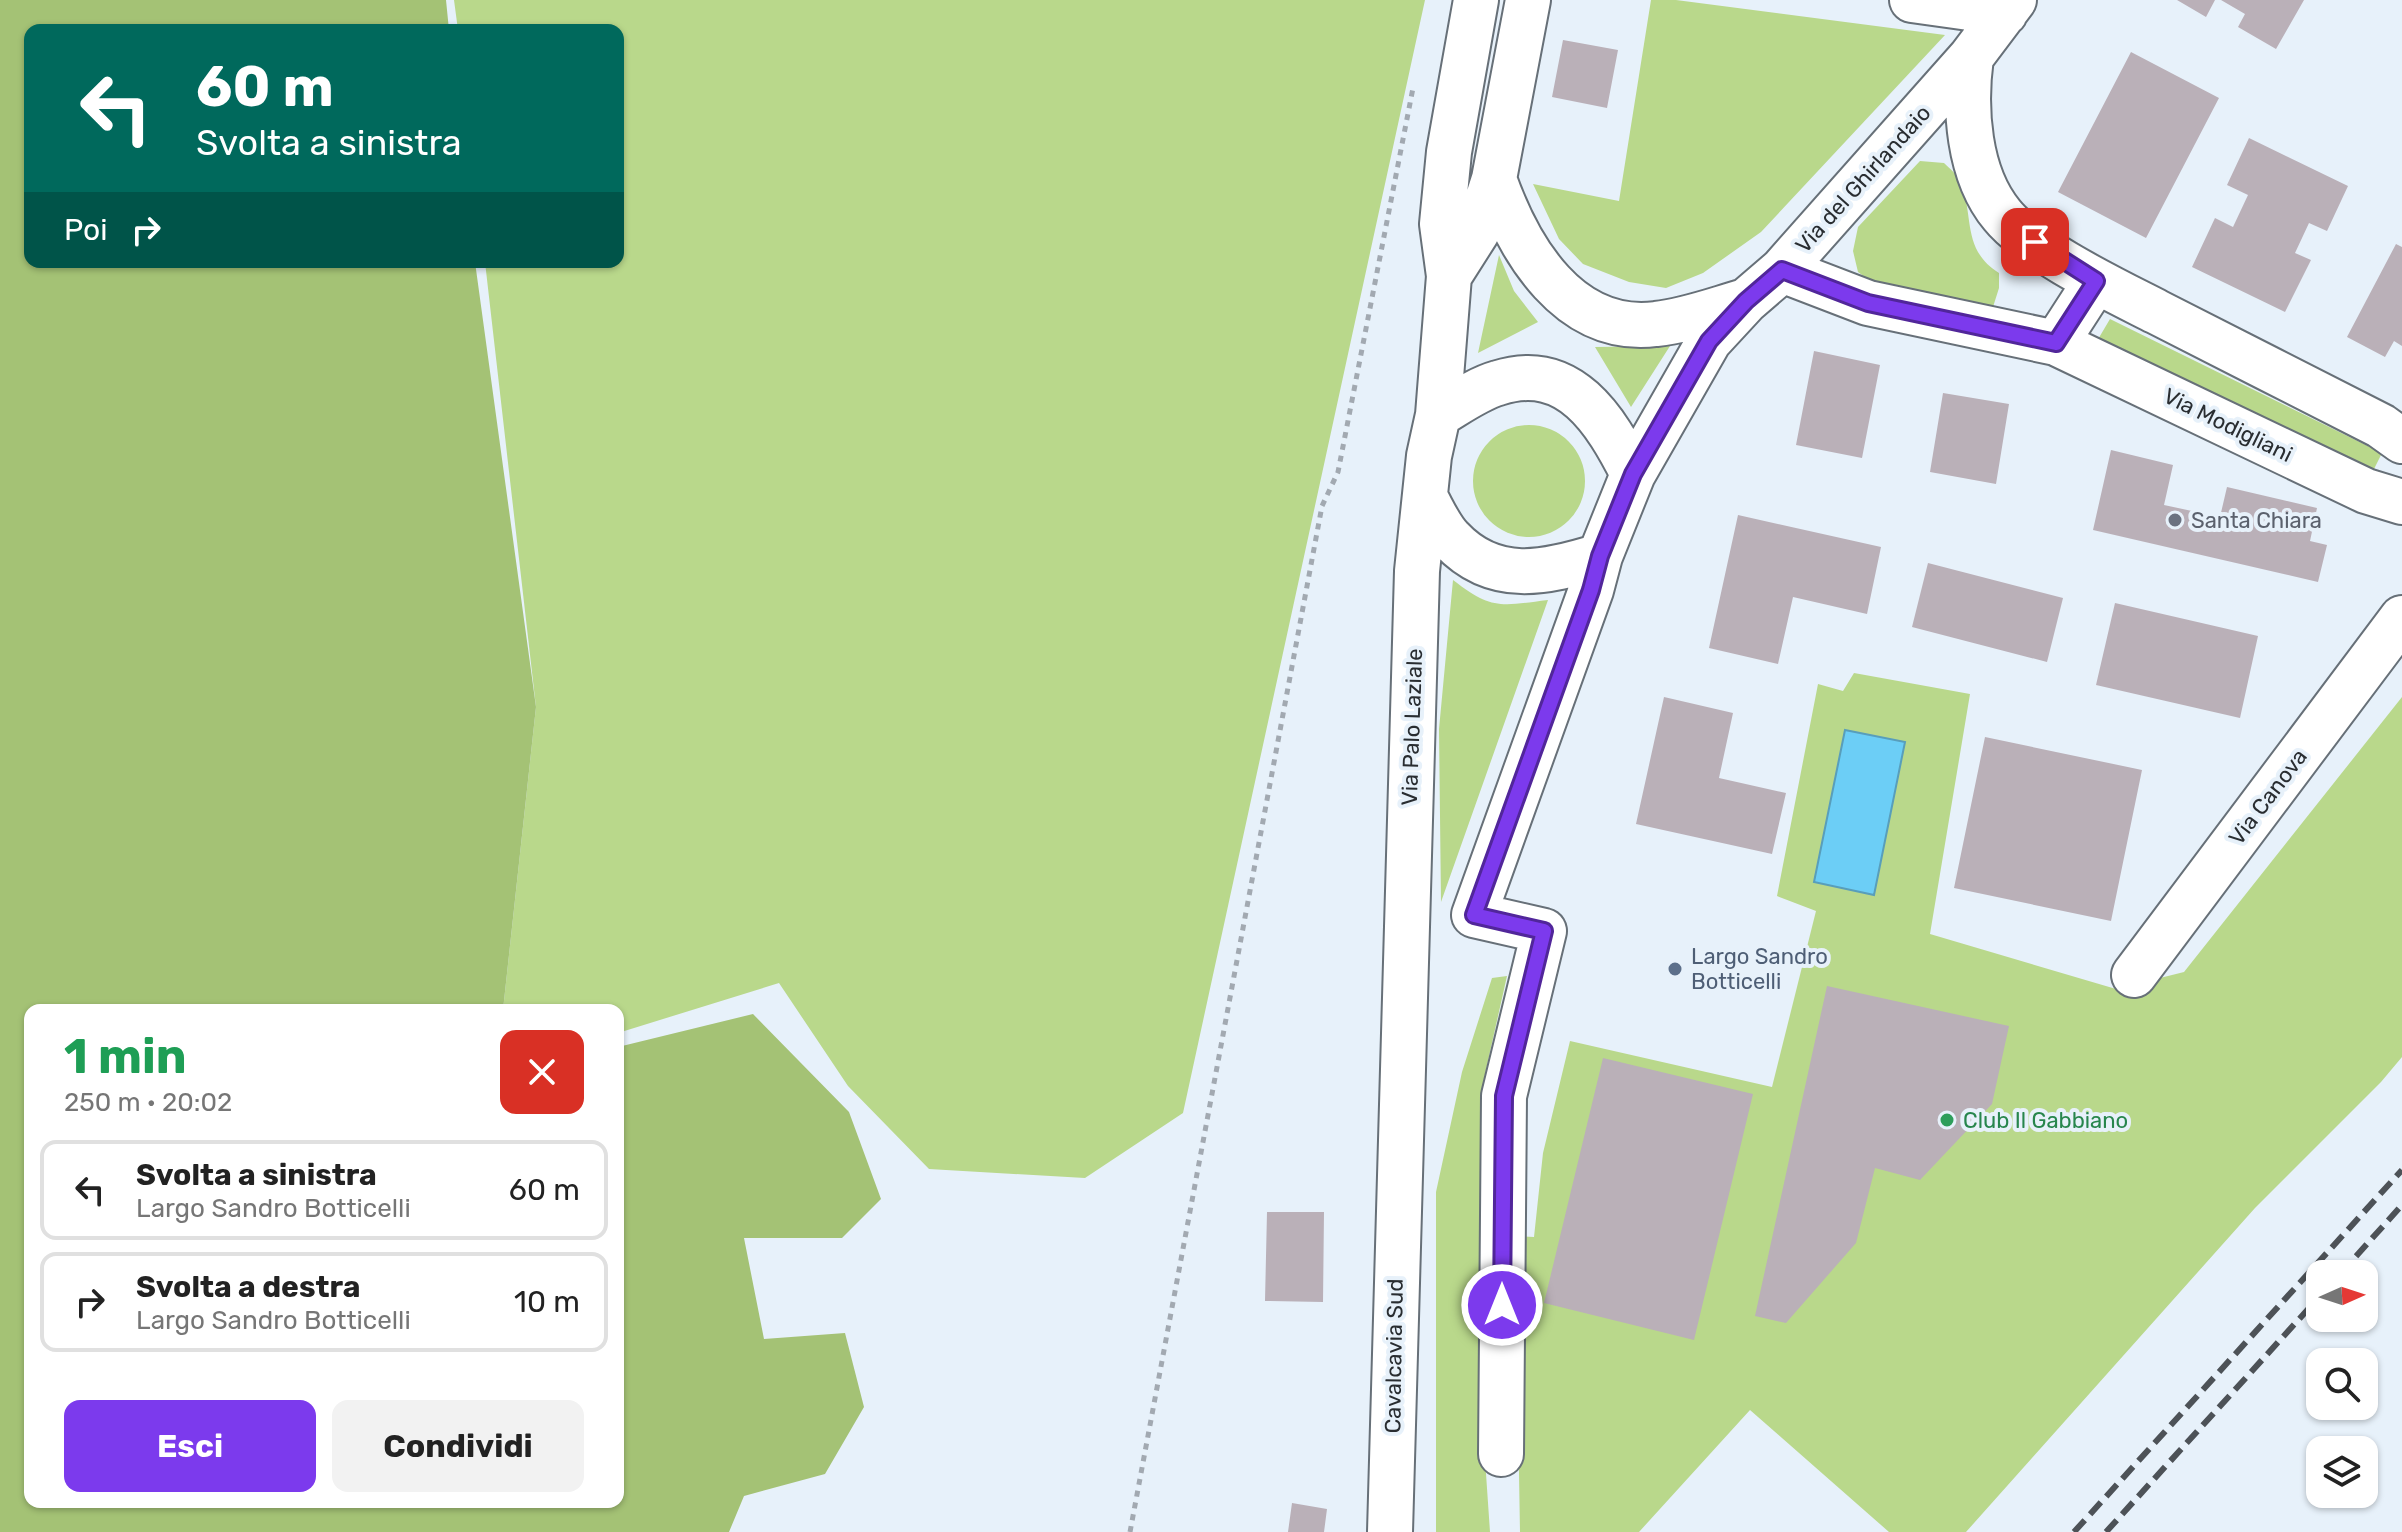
<!DOCTYPE html>
<html lang="it">
<head>
<meta charset="utf-8">
<style>
	body { margin:0; font-family:Rubik,sans-serif; background:#f2f2f2; color:#222; height:100vh; display:flex; flex-direction:column; font-size:30px; white-space:nowrap }
	* { box-sizing:border-box; margin:0 }
	p { font-size:26px; color:#767676 }
	.icon { flex:none; width:44px; height:44px; fill:none; stroke:currentColor; stroke-width:2; stroke-linecap:round; stroke-linejoin:round }
	.map { position:relative; flex:1; overflow:hidden }
	.drawer { position:absolute; left:24px; top:1004px; width:600px; height:504px; display:flex; flex-direction:column; background:#fff; border-radius:16px; box-shadow:0 2px 6px #0004 }
	.drawer>* { flex:none }
	.hud { position:absolute; left:24px; top:24px; width:600px; height:244px; border-radius:16px; box-shadow:0 2px 6px #0004; background:#00695c; color:#fff; overflow:hidden }
	.needle { width:52px; rotate:87deg }
	.controls { position:absolute; left:2306px; top:1260px; display:grid; gap:16px }
	.controls a { display:grid; place-items:center; width:72px; height:72px; border-radius:16px; background:#fff; box-shadow:0 2px 6px #0004; font-size:40px }
	.pin { position:absolute; display:grid; place-items:center; width:68px; height:68px; color:#fff; margin:-34px; border-radius:16px; box-shadow:0 4px 12px #0006 }
	.me { position:absolute; width:88px; margin:-44px; rotate:0deg; stroke-linejoin:round; filter:drop-shadow(0 0 6px #0008) }
	.turn { display:flex; align-items:center; gap:28px; height:168px; padding:0 40px; font-size:36px }
	.turn .icon { width:104px; height:104px; stroke-width:2.5 }
	.turn b { display:block; font-size:56px; line-height:68px }
	.then { display:flex; align-items:center; height:76px; padding:0 40px; background:#0003; gap:16px; font-size:30px }
	.round { display:grid; place-items:center; flex:none; width:84px; height:84px; border-radius:16px; background:#f2f2f2 }
	.overview { display:flex; align-items:center; justify-content:space-between; height:136px; padding:0 40px }
	h1 { font-size:48px; font-weight:700; line-height:60px; color:#1e9e55 }
	.action { display:flex; gap:16px; margin-top:auto; padding:16px 40px }
	.action a { flex:1; height:92px; border-radius:16px; background:#7c3aed; color:#fff; font-size:32px; font-weight:700; line-height:92px; text-align:center }
	.action a+a { background:#f2f2f2; color:#222 }
	ul { padding:0; list-style:none }
	li { display:flex; align-items:center; gap:24px; height:100px; margin:0 16px 12px; padding:0 24px; border:4px solid #e0e0e0; border-radius:16px }
	li div { flex:1 }
	li b { display:block; font-size:30px }
	li em { font-style:normal }
	.map>svg:first-child { display:block }
	.green { fill:#b9d88b }
	.forest { fill:#a4c275 }
	.water { fill:#6ccef6; stroke:#589ebb; stroke-width:2 }
	.building { fill:#bab0b8 }
	.lines { fill:none; stroke-linecap:round; stroke-linejoin:round }
	.minor-casing { stroke:#677078; stroke-width:48 }
	.path { stroke:#a2a9b1; stroke-width:5; stroke-dasharray:6 6; stroke-linecap:butt }
	.minor { stroke:#fff; stroke-width:44 }
	.rail { stroke:#4d5257; stroke-width:6; stroke-dasharray:16 8; stroke-linecap:butt }
	.route-casing { stroke:#51269a; stroke-width:20 }
	.route { stroke:#7c3aed; stroke-width:14 }
	.worship-dot { fill:#6b7280; stroke:#e7f1fa; stroke-width:3 }
	.service-dot { fill:#5c6f8a; stroke:#e7f1fa; stroke-width:3 }
	.leisure-dot { fill:#2e9e5b; stroke:#e7f1fa; stroke-width:3 }
	.labels { text-anchor:middle; dominant-baseline:central; stroke-width:8; stroke-linejoin:round; paint-order:stroke }
	.street-label { font-size:22px; fill:#292d31; stroke:#e7f1fa }
	.worship-label { font-size:22px; fill:#5b616d; stroke:#e7f1fa; text-anchor:start }
	.service-label { font-size:22px; fill:#4e5e75; stroke:#e7f1fa; text-anchor:start }
	.leisure-label { font-size:22px; fill:#27864d; stroke:#e7f1fa; text-anchor:start }
</style>
</head>
<body>
<div class="map">
<svg width="2402" height="1532" viewBox="0 0 2402 1532">
	<rect width="100%" height="100%" fill="#e7f1fa"/>
	<path class="green" d="M454 0H1425L1183 1113 1085 1178 929 1169 848 1086 779 983 618 1033V1010H503L536 707 485 262H618V30H458Z
		M1651 0H1676L1945 35 1761 232 1703 273 1666 288 1629 282 1583 264 1559 239 1533 184 1619 201Z
		M1920 161 1944 163C1950 169 1958 175 1961 182 1974 217 1962 250 1999 273V288L1993 307 1982 309 1886 292 1858 272 1853 251 1858 227Z
		M1499 255 1514 291 1538 322 1478 353Z
		M2110 319 2382 453 2372 473 2097 341Z
		M1670 346 1631 407 1595 347Z
		M1473 481a56 56 0 1 1 112 0a56 56 0 1 1-112 0Z
		M1453 580C1492 610 1500 606 1548 600L1441 902 1439 729Z
		M1854 673 1970 694 1930 934 2116 989 2184 972 2402 697V1057L2381 1082 2255 1208 1966 1532H1889L1750 1410 1639 1532H1520L1515 1236 1534 1237 1543 1153 1570 1041 1772 1087 1816 911 1777 896 1818 684 1843 691Z
		M1507 976 1483 1083 1485 1459 1490 1532H1436V1192L1462 1072 1492 978Z"/>
	<path class="forest" d="M0 0H446L449 30H30V262H475L536 707 503 1010H30V1502H618V1047L753 1014 849 1112 881 1199 842 1238H744L764 1339 845 1333 864 1407 825 1474 744 1496 729 1532H0Z"/>
	<path class="water" d="M1845 730 1905 742 1874 895 1814 882Z"/>
	<path class="building" d="M2177 0H2215L2206 17Z
		M2221 0H2304L2276 49 2238 27 2245 14Z
		M1563 40 1618 50 1607 108 1552 97Z
		M2131 52 2219 98 2146 238 2058 192Z
		M2249 138 2348 186 2327 231 2309 223 2295 253 2311 260 2285 312 2192 267 2215 218 2233 227 2248 195 2227 185Z
		M2396 244 2402 247V346L2394 341 2385 357 2347 337Z
		M1814 351 1880 365 1862 458 1796 445Z
		M1943 393 2009 404 1996 484 1930 472Z
		M2111 450 2173 465 2164 505 2220 517 2227 487 2317 508 2310 541 2327 545 2318 582 2093 530Z
		M1738 515 1881 547 1867 614 1793 597 1778 664 1709 648Z
		M1928 563 2063 598 2047 662 1912 627Z
		M2115 603 2258 636 2240 718 2096 685Z
		M1664 697 1733 713 1719 778 1786 793 1772 854 1636 824Z
		M1985 737 2142 770 2111 921 1954 888Z
		M1827 986 2009 1026 1992 1104 1920 1180 1875 1168 1856 1243 1786 1323 1755 1316Z
		M1603 1058 1753 1094 1694 1340 1544 1303Z
		M1267 1212H1324L1323 1302 1265 1301Z
		M1292 1503 1327 1509 1324 1532H1288Z"/>
	<g class="lines">
		<defs>
			<path id="minor" d="M1912 0 2005 13
				M1971 57C1964 108 1968 174 2002 215 2030 250 2116 291 2157 312 2232 350 2306 388 2381 426L2402 441
				M1494 179C1519 250 1569 335 1656 324 1686 321 1717 309 1746 301
				M1782 270 1868 303 2056 343 2366 491 2402 502
				M1449 276 1477 232 1494 179 1528 0
				M2056 343 2096 281
				M1438 415C1457 404 1477 389 1498 383 1570 360 1606 421 1633 474
				M1425 497C1433 511 1440 528 1451 539 1494 585 1546 573 1600 556
				M2134 975 2402 618
				M1501 1454 1504 1096 1544 931 1474 915 1591 590 1600 556 1633 474 1709 341 1746 301 1782 270 1971 57 2014 0
				M1390 1532 1417 571 1429 456 1438 415 1449 276 1442 224 1449 152 1476 0"/>
		</defs>
		<use href="#minor" class="minor-casing"/>
		<path class="path" d="M1130 1532 1322 506 1338 472 1413 88"/>
		<use href="#minor" class="minor"/>
		<path class="rail" d="M2340 1274 2402 1205
			M2074 1532 2402 1170
			M2106 1532 2320 1296"/>
	</g>
	<g class="lines">
		<defs>
			<path id="route" d="M1502 1305 1504 1096 1544 931 1474 915 1591 590 1600 556 1633 474 1709 341 1746 301 1782 270 1868 303 2056 343 2096 281 2035 242"/>
		</defs>
		<use href="#route" class="route-casing"/>
		<use href="#route" class="route"/>
	</g>
	<circle class="worship-dot" cx="2175" cy="520" r="8"/>
	<circle class="service-dot" cx="1675" cy="969" r="8"/>
	<circle class="leisure-dot" cx="1947" cy="1120" r="8"/>
	<g class="labels">
		<g class="street-label">
			<text transform="translate(1863 179) rotate(-48)">Via del Ghirlandaio</text>
			<text transform="translate(2228 425) rotate(26)">Via Modigliani</text>
			<text transform="translate(1412 727) rotate(-88)">Via Palo Laziale</text>
			<text transform="translate(2268 797) rotate(-53)">Via Canova</text>
			<text transform="translate(1394 1356) rotate(-89)">Cavalcavia Sud</text>
		</g>
		<g class="worship-label">
			<text x="2191" y="520">Santa Chiara</text>
		</g>
		<g class="service-label">
			<text x="1691" y="956">Largo Sandro<tspan x="1691" dy="25">Botticelli</tspan></text>
		</g>
		<g class="leisure-label">
			<text x="1963" y="1120">Club Il Gabbiano</text>
		</g>
	</g>
</svg>
<div class="controls">
<a><svg class="needle" viewBox="-14 -14 28 28"><path d="M0-13l5 13h-10z" fill="#e53935"/><path d="M0 13l5-13h-10z" fill="#767676"/></svg></a>
<a><svg class="icon" aria-label="search" viewBox="0 0 24 24"><circle cx="10" cy="10" r="6"/><path d="M15 15l6 6"/></svg></a>
<a><svg class="icon" aria-label="layers" viewBox="0 0 24 24"><path d="M12 4l9 5-9 5-9-5zM3 14l9 5 9-5"/></svg></a>
</div>
<div class="pin" style="left:2035px;top:242px;background:#d93025"><svg class="icon" aria-label="arrive" viewBox="0 0 24 24"><path d="M6 21V4h12l-3 4 3 4H6"/></svg></div>
<svg class="me" style="left:1502px;top:1305px" viewBox="-20 -20 40 40"><circle r="17" fill="#7c3aed" stroke="#fff" stroke-width="3"/><path d="M0-11L8 9 0 5-8 9z" fill="#fff"/></svg>
<div class="hud">
<div class="turn"><svg class="icon" aria-label="left" viewBox="0 0 24 24"><path d="M17 20v-9H6M10 6l-5 5 5 5"/></svg><div><b>60 m</b>Svolta a sinistra</div></div>
<div class="then">Poi<svg class="icon" aria-label="right" viewBox="0 0 24 24"><path d="M7 20v-9h11M14 6l5 5-5 5"/></svg></div>
</div>
<section class="drawer">
<div class="overview"><div><h1>1 min</h1><p>250 m · 20:02</p></div><a class="round" style="background:#d93025;color:#fff"><svg class="icon" aria-label="close" viewBox="0 0 24 24"><path d="M6 6l12 12M18 6L6 18"/></svg></a></div>
<ul>
<li><svg class="icon" aria-label="left" viewBox="0 0 24 24"><path d="M17 20v-9H6M10 6l-5 5 5 5"/></svg><div><b>Svolta a sinistra</b><p>Largo Sandro Botticelli</p></div><em>60 m</em></li>
<li><svg class="icon" aria-label="right" viewBox="0 0 24 24"><path d="M7 20v-9h11M14 6l5 5-5 5"/></svg><div><b>Svolta a destra</b><p>Largo Sandro Botticelli</p></div><em>10 m</em></li>
</ul>
<div class="action"><a>Esci</a><a>Condividi</a></div>
</section>
</div>
</body>
</html>
